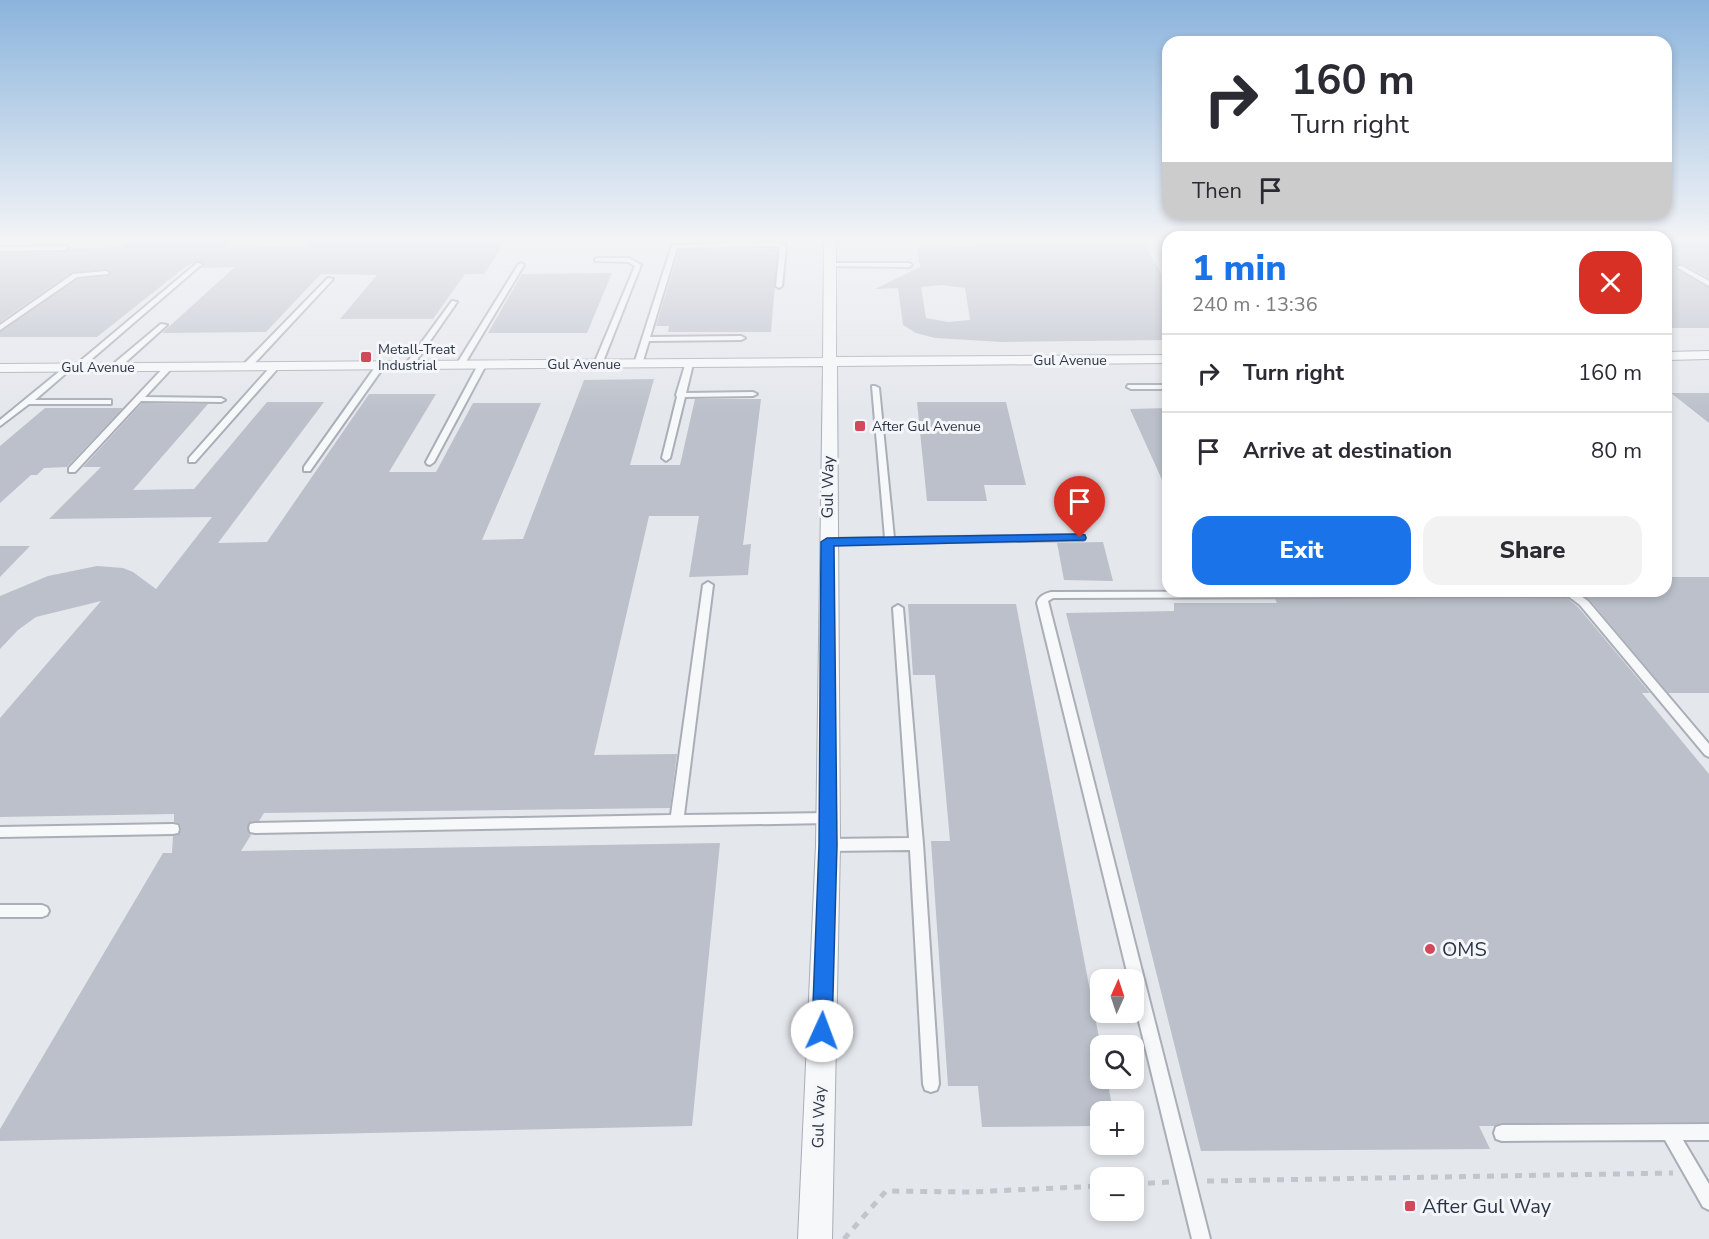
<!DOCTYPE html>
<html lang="en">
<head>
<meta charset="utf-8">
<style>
	body { margin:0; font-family:"Nunito Sans",sans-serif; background:#f2f2f3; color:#2b2b33; height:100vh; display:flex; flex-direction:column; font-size:22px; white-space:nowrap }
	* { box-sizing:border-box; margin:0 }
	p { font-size:20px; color:#7c7c81 }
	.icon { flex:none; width:33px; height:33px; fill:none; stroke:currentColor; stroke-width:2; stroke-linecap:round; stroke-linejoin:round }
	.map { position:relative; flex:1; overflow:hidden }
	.side { position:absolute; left:1162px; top:231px; width:510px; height:366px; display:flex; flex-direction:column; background:#fff; border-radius:18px; box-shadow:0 3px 9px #0003 }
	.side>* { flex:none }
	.banner { position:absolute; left:1162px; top:36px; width:510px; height:183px; border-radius:18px; box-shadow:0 3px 9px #0003; background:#fff; color:#2b2b33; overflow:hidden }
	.needle { width:39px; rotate:3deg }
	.buttons { position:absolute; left:1090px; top:969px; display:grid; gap:12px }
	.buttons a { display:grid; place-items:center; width:54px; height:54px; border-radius:12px; background:#fff; box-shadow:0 3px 9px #0003; font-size:30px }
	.pin { position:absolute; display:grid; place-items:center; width:51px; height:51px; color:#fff; margin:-62px -26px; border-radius:50% 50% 50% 0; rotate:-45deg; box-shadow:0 0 6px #0007 }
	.pin .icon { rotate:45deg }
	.me { position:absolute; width:66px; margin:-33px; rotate:2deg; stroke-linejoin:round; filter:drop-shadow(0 0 4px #0008) }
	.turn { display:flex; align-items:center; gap:21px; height:126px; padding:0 30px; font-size:27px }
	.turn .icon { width:78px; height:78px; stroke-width:2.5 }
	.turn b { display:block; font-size:42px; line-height:51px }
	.then { display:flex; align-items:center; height:57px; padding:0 30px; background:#0003; gap:12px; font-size:22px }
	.round { display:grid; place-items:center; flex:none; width:63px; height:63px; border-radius:18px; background:#f2f2f3 }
	.head { display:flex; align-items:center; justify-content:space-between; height:102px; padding:0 30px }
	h1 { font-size:36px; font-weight:800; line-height:45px; color:#1a73e8 }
	.cta { display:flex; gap:12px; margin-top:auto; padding:12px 30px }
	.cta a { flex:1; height:69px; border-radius:18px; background:#1a73e8; color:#fff; font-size:24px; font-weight:800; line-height:69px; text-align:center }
	.cta a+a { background:#f2f2f3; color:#2b2b33 }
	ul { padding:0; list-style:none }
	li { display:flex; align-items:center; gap:18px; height:78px; padding:0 30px; border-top:2px solid #e1e1e2 }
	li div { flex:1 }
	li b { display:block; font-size:22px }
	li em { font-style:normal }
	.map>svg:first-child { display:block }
	.building { fill:#bbc0ca; fill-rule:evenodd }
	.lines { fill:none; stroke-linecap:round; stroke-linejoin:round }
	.lane-casing { stroke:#a9aeb7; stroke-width:4 }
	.street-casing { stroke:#a9aeb7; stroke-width:2 }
	.path { stroke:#c2c5cb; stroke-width:5; stroke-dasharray:7 7; stroke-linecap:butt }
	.lane { fill:#f7f8fa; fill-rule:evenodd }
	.street { fill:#f7f8fa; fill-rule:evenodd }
	.route { fill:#1a73e8; stroke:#114b97; stroke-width:1.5 }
	.poi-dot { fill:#d1495b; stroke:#f4f6f9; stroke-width:2 }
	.labels { text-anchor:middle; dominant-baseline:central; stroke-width:6; stroke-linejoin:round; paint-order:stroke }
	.far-poi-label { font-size:14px; fill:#2b3445; stroke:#f4f6f9; text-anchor:start }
	.far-street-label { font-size:14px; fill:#2b3445; stroke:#f4f6f9 }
	.street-label { font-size:16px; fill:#2b3445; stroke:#f4f6f9 }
	.near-poi-label { font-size:20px; fill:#2b3445; stroke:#f4f6f9; text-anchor:start }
</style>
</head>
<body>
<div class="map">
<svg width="1709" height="1239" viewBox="0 0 1709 1239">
	<rect width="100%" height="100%" fill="#e4e7ec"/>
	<path class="building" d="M132 239H234L224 248 305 246 313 239H507L484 274H465L433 319H340L377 275 321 274 266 332 162 333 235 267 201 268 204 263 197 261 184 268 97 337H0V332L78 279 108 276 111 273 106 269 72 272 0 322V253L65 252 70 249 121 247Z
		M1666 239H1709V278L1683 264 1676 266 1677 270 1709 288V328H1666Z
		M1144 243 1168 285V340L1002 342 935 338 916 333 903 325 898 288 875 289 920 267 917 248 978 247 977 244ZM942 285 965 288 970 320 948 322 926 318 921 287Z
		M778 249 771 332H668L669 326H656L679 250Z
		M612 273 587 333H488L522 274Z
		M654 379 630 465H680L695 399H761L743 545 751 544 748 575 689 577 699 516H649L594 755 677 754 670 808 264 813 259 821 248 823V833L251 835 241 851 720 843 692 1126 0 1141V1129L163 853H172L173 836 178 835 181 830 180 824 174 822V814L0 817V718L101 601 36 617 18 630 0 649V596L48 576 97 566 123 568 133 572 156 589 212 517 49 519 101 467H83L142 403 208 404 133 490 194 489 267 402H324L218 543 267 542 369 394H436L389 472H436L473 403H541L482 540 523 539 584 380Z
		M1671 393H1709V423Z
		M917 402H1006L1026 485H984L987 501H927Z
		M45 408H123L67 467 44 468 37 475H31L0 503V446Z
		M1168 408V493L1130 409Z
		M1103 542 1113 581 1064 580 1057 543Z
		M0 546H30L0 577Z
		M1666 577H1709V693H1668L1590 600 1581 593H1587L1585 591H1666Z
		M1567 598 1578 607 1650 693H1642L1709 774V1122L1502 1123 1494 1126H1479L1490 1149 1201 1151 1066 613 1174 611V603H1277L1275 599Z
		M908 604H1016L1101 1048V1078H1107L1113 1112H1101V1126L982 1127 978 1086H948L931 841H950L935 675H913Z"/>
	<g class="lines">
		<defs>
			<path id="lane" d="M772 242 786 246 782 286 779 288 776 286 780 247 772 246 677 248 650 337 741 336 745 338 741 340 649 341 642 364 635 366 634 364 672 245Z
				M0 247 65 246 68 248 65 250 0 251Z
				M597 258H629L641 265 602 364 598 366 594 364 635 266 628 262 595 261V259Z
				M197 263 202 264 79 370 72 368 35 400H111V404H29L0 426V420L66 366 72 368Z
				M521 263 524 265 464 365 457 367 456 365 518 265Z
				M830 263H909L912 265 909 267 828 266 827 265Z
				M1678 266H1682L1709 281V286L1678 268Z
				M106 271 109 273 108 274 77 277 0 330V325L73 274Z
				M328 278 333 279 250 368H244V364Z
				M452 301 457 302 412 367H406L405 365Z
				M161 324 167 325 118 369H112V365Z
				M686 362 693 364 686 393 753 392 757 394 753 396 685 397 670 458 666 461 662 458 677 397 676 395Z
				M378 363 385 365 310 471H304V467Z
				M479 363 486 365 434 462 430 465 427 464 426 462Z
				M273 364 280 366 195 462H189V458Z
				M166 365 173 367 145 397 221 398 225 400 221 402 141 401 75 472H69V468Z
				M1128 385H1168V389H1131L1127 387Z
				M872 386H875L879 388 894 538 1080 535 1085 538 1083 540 824 544 822 542 827 539 885 538Z
				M708 582 713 585 684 815 828 813 833 814 834 818 833 822 828 823 255 833 250 832 249 828 250 824 255 823 671 815 703 585Z
				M1574 591 1588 601 1709 744V757L1705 755 1580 605 1568 596 1053 598 1048 601 1210 1239H1192L1134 1001V980H1129L1037 603C1039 596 1044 594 1051 592Z
				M898 605 903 608 923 844 939 1084 937 1090 931 1092 925 1090 923 1084 910 850 828 851 823 849 821 845 823 841 828 839 909 838 893 608Z
				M173 824 178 825 179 829 178 833 173 834 0 837V827Z
				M0 905H42L47 907 49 911 47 915 42 917H0Z
				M1709 1124V1140H1683L1709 1184V1210L1703 1207 1665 1140 1502 1141 1496 1139 1494 1133 1496 1127 1502 1125Z"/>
			<path id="street" d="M824 239H836V357L1168 355V363L837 366 840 845 832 1239H798L816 845 823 366 0 372V364L823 358Z
				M1709 351V359L1666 360V352Z"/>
		</defs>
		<use href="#lane" class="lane-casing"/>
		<use href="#street" class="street-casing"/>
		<path class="path" d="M1207 1181 1673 1173
			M1134 1184 1169 1182
			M844 1239 886 1191 970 1192 1101 1186"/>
		<use href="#lane" class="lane"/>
		<use href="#street" class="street"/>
	</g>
	<linearGradient id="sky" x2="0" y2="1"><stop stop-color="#8bb4dd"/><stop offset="0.58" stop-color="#f3f4f6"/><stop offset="1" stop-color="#f3f4f6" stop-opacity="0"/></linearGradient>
	<rect width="1709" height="413" fill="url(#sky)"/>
	<path class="route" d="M1080 534 1085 535 1086 538 1085 540 834 546 837 845 832 1031 829 1038 822 1041 815 1038 812 1031 819 845 821 542 827 538Z"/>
	<g class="poi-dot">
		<rect x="360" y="351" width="12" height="12" rx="3"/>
		<rect x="854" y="420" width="12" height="12" rx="3"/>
		<circle cx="1430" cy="949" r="6"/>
		<rect x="1404" y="1200" width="12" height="12" rx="3"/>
	</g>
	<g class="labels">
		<g class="far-poi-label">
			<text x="378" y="349">Metall-Treat<tspan x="378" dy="16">Industrial</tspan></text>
			<text x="872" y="426">After Gul Avenue</text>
		</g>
		<g class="far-street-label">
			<text x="1070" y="360">Gul Avenue</text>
			<text x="584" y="364">Gul Avenue</text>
			<text x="98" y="367">Gul Avenue</text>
		</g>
		<g class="street-label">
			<text transform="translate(828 487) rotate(-89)">Gul Way</text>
			<text transform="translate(819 1117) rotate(-88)">Gul Way</text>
		</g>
		<g class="near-poi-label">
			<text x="1442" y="949">OMS</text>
			<text x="1422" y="1206">After Gul Way</text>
		</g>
	</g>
</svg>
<div class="buttons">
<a><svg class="needle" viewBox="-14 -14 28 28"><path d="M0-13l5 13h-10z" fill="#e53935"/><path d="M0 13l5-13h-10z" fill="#7c7c81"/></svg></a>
<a><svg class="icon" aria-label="search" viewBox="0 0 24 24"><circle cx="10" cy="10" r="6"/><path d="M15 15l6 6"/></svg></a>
<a>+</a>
<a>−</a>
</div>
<div class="pin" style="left:1080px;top:538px;background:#d93025"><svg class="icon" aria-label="arrive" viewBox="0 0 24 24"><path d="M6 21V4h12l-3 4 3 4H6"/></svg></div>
<svg class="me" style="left:822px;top:1031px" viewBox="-20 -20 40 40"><circle r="19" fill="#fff"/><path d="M0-13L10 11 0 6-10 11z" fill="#1a73e8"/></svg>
<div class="banner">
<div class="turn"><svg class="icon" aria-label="right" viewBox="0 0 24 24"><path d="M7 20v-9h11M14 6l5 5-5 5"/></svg><div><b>160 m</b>Turn right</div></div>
<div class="then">Then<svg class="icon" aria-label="arrive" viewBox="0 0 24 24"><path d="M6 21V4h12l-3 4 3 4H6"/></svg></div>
</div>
<section class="side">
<div class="head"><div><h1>1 min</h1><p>240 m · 13:36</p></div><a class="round" style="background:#d93025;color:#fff"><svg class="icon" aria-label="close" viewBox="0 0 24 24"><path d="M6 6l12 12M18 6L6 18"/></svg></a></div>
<ul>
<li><svg class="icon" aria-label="right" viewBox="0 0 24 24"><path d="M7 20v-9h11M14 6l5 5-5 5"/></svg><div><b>Turn right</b></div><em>160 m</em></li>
<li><svg class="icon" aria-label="arrive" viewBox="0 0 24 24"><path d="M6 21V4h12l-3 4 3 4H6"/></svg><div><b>Arrive at destination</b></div><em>80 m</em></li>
</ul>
<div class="cta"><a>Exit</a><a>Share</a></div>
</section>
</div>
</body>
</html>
